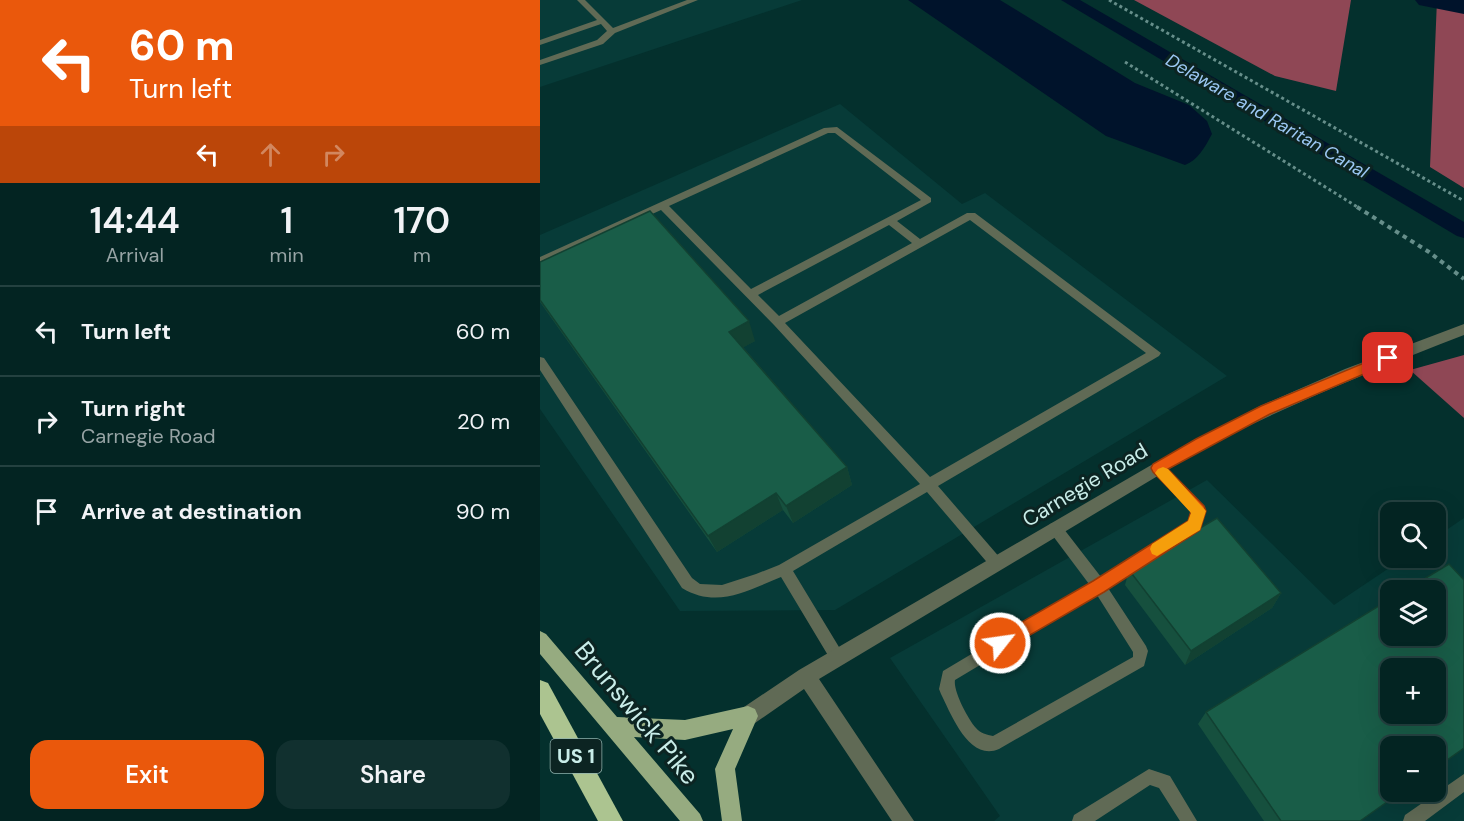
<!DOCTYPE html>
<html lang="en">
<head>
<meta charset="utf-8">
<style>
	body { margin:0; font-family:"DM Sans",sans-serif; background:#11302f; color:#f1f3f6; height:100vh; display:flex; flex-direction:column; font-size:22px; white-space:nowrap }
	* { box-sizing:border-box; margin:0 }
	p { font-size:20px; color:#97a4a5 }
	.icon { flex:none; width:33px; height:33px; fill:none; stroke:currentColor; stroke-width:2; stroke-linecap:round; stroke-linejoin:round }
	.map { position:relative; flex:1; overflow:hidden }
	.panel { display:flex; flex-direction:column; background:#032422; width:540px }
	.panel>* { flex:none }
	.guide { background:#ea580c; color:#fff; overflow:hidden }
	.controls { position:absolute; left:840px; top:502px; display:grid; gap:12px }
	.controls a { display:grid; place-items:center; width:66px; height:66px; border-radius:12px; background:#032422; box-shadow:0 6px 24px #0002,0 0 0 2px #244140; font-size:30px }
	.pin { position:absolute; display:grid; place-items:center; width:51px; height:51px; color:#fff; margin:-26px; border-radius:12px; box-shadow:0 3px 9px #0006 }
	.me { position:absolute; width:66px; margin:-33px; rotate:60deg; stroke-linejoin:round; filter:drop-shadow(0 0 4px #0008) }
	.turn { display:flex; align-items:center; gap:21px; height:126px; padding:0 30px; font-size:27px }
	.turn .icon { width:78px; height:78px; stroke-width:2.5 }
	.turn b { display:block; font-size:42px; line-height:51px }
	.lanes { display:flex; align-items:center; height:57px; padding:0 30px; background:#0003; justify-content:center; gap:30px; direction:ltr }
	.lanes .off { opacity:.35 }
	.eta { display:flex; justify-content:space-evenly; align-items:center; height:102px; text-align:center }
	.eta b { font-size:36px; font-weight:600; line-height:42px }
	.action { display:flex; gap:12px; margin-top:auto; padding:12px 30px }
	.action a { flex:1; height:69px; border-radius:18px; background:#ea580c; color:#fff; font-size:24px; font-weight:600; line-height:69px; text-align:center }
	.action a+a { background:#11302f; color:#f1f3f6 }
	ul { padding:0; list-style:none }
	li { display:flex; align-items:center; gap:18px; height:90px; padding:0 30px; border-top:2px solid #244140 }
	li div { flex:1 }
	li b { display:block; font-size:22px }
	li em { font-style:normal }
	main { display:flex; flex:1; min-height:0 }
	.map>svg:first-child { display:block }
	.built { fill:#073b38; fill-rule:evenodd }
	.forest { fill:#8f4755 }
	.water { fill:#00132b }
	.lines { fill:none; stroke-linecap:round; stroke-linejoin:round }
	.canal { fill:#00132b; fill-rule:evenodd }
	.river { fill:#00132b; fill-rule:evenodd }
	.path-far1 { stroke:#668e8a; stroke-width:3; stroke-dasharray:3 3; stroke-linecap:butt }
	.path { stroke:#668e8a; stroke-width:4; stroke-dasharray:4.5 4.5; stroke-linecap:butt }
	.lane { fill:#606a55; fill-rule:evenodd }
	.street { fill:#606a55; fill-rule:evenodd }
	.primary { fill:#96ab80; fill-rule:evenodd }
	.highway { fill:#acc490; fill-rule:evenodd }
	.wall { fill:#16503e }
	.shaded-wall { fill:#124132 }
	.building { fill:#195d48; stroke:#124132; stroke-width:1.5; fill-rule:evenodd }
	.route { fill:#ea580c; stroke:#983908; stroke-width:1.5 }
	.slow { fill:#f59e0b }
	.labels { text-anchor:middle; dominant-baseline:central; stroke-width:6; stroke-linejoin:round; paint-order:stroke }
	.far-water-label { font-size:18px; font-style:italic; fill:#9cc8f4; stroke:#0c2422 }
	.shield { fill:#0c2422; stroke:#90b1ad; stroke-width:1.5 }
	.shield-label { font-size:20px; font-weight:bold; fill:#c9ede9 }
	.street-label { font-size:21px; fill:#c9ede9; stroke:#0c2422 }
	.near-street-label { font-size:26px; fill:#c9ede9; stroke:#0c2422 }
</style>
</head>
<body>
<main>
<section class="panel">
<div class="guide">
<div class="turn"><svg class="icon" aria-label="left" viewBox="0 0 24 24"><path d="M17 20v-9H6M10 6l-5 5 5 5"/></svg><div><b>60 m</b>Turn left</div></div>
<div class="lanes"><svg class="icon" aria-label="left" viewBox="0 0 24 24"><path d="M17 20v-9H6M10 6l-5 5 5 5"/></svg><svg class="icon off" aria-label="ahead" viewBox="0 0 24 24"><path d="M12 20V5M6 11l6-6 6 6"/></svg><svg class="icon off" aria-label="right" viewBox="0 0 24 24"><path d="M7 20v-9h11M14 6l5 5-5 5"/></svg></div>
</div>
<div class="eta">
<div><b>14:44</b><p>Arrival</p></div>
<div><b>1</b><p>min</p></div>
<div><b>170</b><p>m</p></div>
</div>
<ul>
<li><svg class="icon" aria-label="left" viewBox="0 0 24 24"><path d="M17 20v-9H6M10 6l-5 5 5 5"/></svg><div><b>Turn left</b></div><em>60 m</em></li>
<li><svg class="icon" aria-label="right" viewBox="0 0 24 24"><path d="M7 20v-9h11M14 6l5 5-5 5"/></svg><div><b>Turn right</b><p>Carnegie Road</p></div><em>20 m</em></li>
<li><svg class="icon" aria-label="arrive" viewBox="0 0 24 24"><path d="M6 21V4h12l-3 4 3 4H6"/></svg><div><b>Arrive at destination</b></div><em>90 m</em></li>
</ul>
<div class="action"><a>Exit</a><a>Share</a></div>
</section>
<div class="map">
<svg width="924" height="821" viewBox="0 0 924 821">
	<rect width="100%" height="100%" fill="#04302d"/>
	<path class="built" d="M0 0H262L0 87Z
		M300 104 422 204 445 193 687 376 295 610 140 611 0 409V235Z
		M667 480 794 605 864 558H896V537L924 518V821H454L460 816 350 658ZM850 591H896V636H850ZM850 669H896V714H850ZM850 747H896V792H850Z"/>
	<path class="forest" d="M594 0H811L796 91 735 76Z
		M897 0H924V188L890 167Z
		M924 355V418L870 370Z"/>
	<path class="water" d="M368 0H460L595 83 649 105 667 121 672 134C665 147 658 160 645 165L566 136Z"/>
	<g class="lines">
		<path class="canal" d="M521 0H540L924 222V238L917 236Z"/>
		<path class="river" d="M875 0H924V14L879 5Z"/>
		<path class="path-far1" d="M569 0 924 201
			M585 62 819 208"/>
		<path class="path" d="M817 207 889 252 924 279"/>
		<path class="lane" d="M37 0H45L73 28 147 0H158L75 33 63 44 0 65V60L57 40 67 31 61 24 0 45V40L57 20Z
			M297 127 391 198V202L357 221 380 239 427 213H435L621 353 619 356 398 486 461 559 463 563 461 567 456 569 451 567 387 492 253 571 302 652 304 657 302 662 297 664 292 662 241 577C207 591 177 609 142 588L0 370V357L4 358 152 578 160 584 182 585 216 574 239 565 380 484 234 325 121 210 0 265V257L284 128ZM288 133H295L381 200 211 289 129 206ZM430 220 606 353 390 477 245 323ZM349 225 372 243 239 316 218 295Z
			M618 463 622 464 661 503 666 511 659 529 568 588 606 646 608 651 604 666 459 749C429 762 411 714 401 694L399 689 403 671 549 584 510 532 508 528 510 524 515 522 520 524 561 577 649 521 652 512 614 472 612 468 614 464ZM557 595 593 652V657L453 736C447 735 440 733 436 728 428 719 413 691 415 680Z
			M609 769 630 776 657 821H640L619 788 610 785 555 821H532L534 815Z
			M924 774V792L885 821H863L865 815Z"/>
		<path class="street" d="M924 324V335C836 369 750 404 666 447L279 679 374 821H352L264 689 215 723 208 726 201 723 198 716 201 709 259 670 656 439 720 406 805 369Z"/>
		<path class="primary" d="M0 631 6 634 77 717 145 720 208 706 215 709 218 716 195 769 202 821H182L175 769 193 729 145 740 94 737 160 814 163 821H140L0 654Z"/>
		<path class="highway" d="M0 680 8 683 83 821H58L0 714Z"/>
	</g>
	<path class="wall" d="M0 262 215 341 203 347 307 467 312 485 253 523 243 510 177 552 0 302Z
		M589 570 741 593 732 608 645 665 585 585Z
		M666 712 820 821H724L658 724Z"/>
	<path class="shaded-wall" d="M209 321 215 341 197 351 189 332Z
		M307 467 312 485 253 523 246 506Z
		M236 493 243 510 177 552 168 536Z
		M741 593 732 608 645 665 651 651Z"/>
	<path class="building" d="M110 211 209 321 189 332 307 467 246 506 236 493 168 536 0 300V262Z
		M677 518 741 593 651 651 589 570Z
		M909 564 924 580V748L896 768V747H850V792H861L820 821H741L666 712 850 599V636H896V591H864ZM850 669H896V714H850Z"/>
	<path class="route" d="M848 353 852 355 854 358 852 362 730 414 628 469 664 506 666 511 660 530 564 592 466 649 460 651 454 649 452 643 454 638 553 581 648 521 651 511 613 472 611 468 613 464 656 439 721 406Z"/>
	<path class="slow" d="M623 467 628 469 666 511 660 530 617 556 612 554 610 549 612 544 648 521 651 513 618 477 615 473 618 469Z"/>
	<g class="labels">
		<g class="far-water-label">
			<text transform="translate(727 116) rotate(30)">Delaware and Raritan Canal</text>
		</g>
		<rect class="shield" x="10.5" y="739" width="51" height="34" rx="4.5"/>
		<g class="shield-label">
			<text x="36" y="756">US 1</text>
		</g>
		<g class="street-label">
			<text transform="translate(545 485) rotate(-31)">Carnegie Road</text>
		</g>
		<g class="near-street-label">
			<text transform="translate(97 713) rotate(50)">Brunswick Pike</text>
		</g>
	</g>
</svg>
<div class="controls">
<a><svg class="icon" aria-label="search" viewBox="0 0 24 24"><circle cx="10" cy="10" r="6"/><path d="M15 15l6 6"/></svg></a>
<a><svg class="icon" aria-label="layers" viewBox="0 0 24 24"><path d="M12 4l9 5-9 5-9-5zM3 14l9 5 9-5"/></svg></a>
<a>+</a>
<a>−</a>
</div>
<div class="pin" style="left:848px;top:358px;background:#d93025"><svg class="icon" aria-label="arrive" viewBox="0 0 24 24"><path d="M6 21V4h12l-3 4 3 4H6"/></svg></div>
<svg class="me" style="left:460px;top:643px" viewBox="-20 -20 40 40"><circle r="17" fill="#ea580c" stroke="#fff" stroke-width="3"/><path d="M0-11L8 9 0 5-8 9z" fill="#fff"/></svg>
</div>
</main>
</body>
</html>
